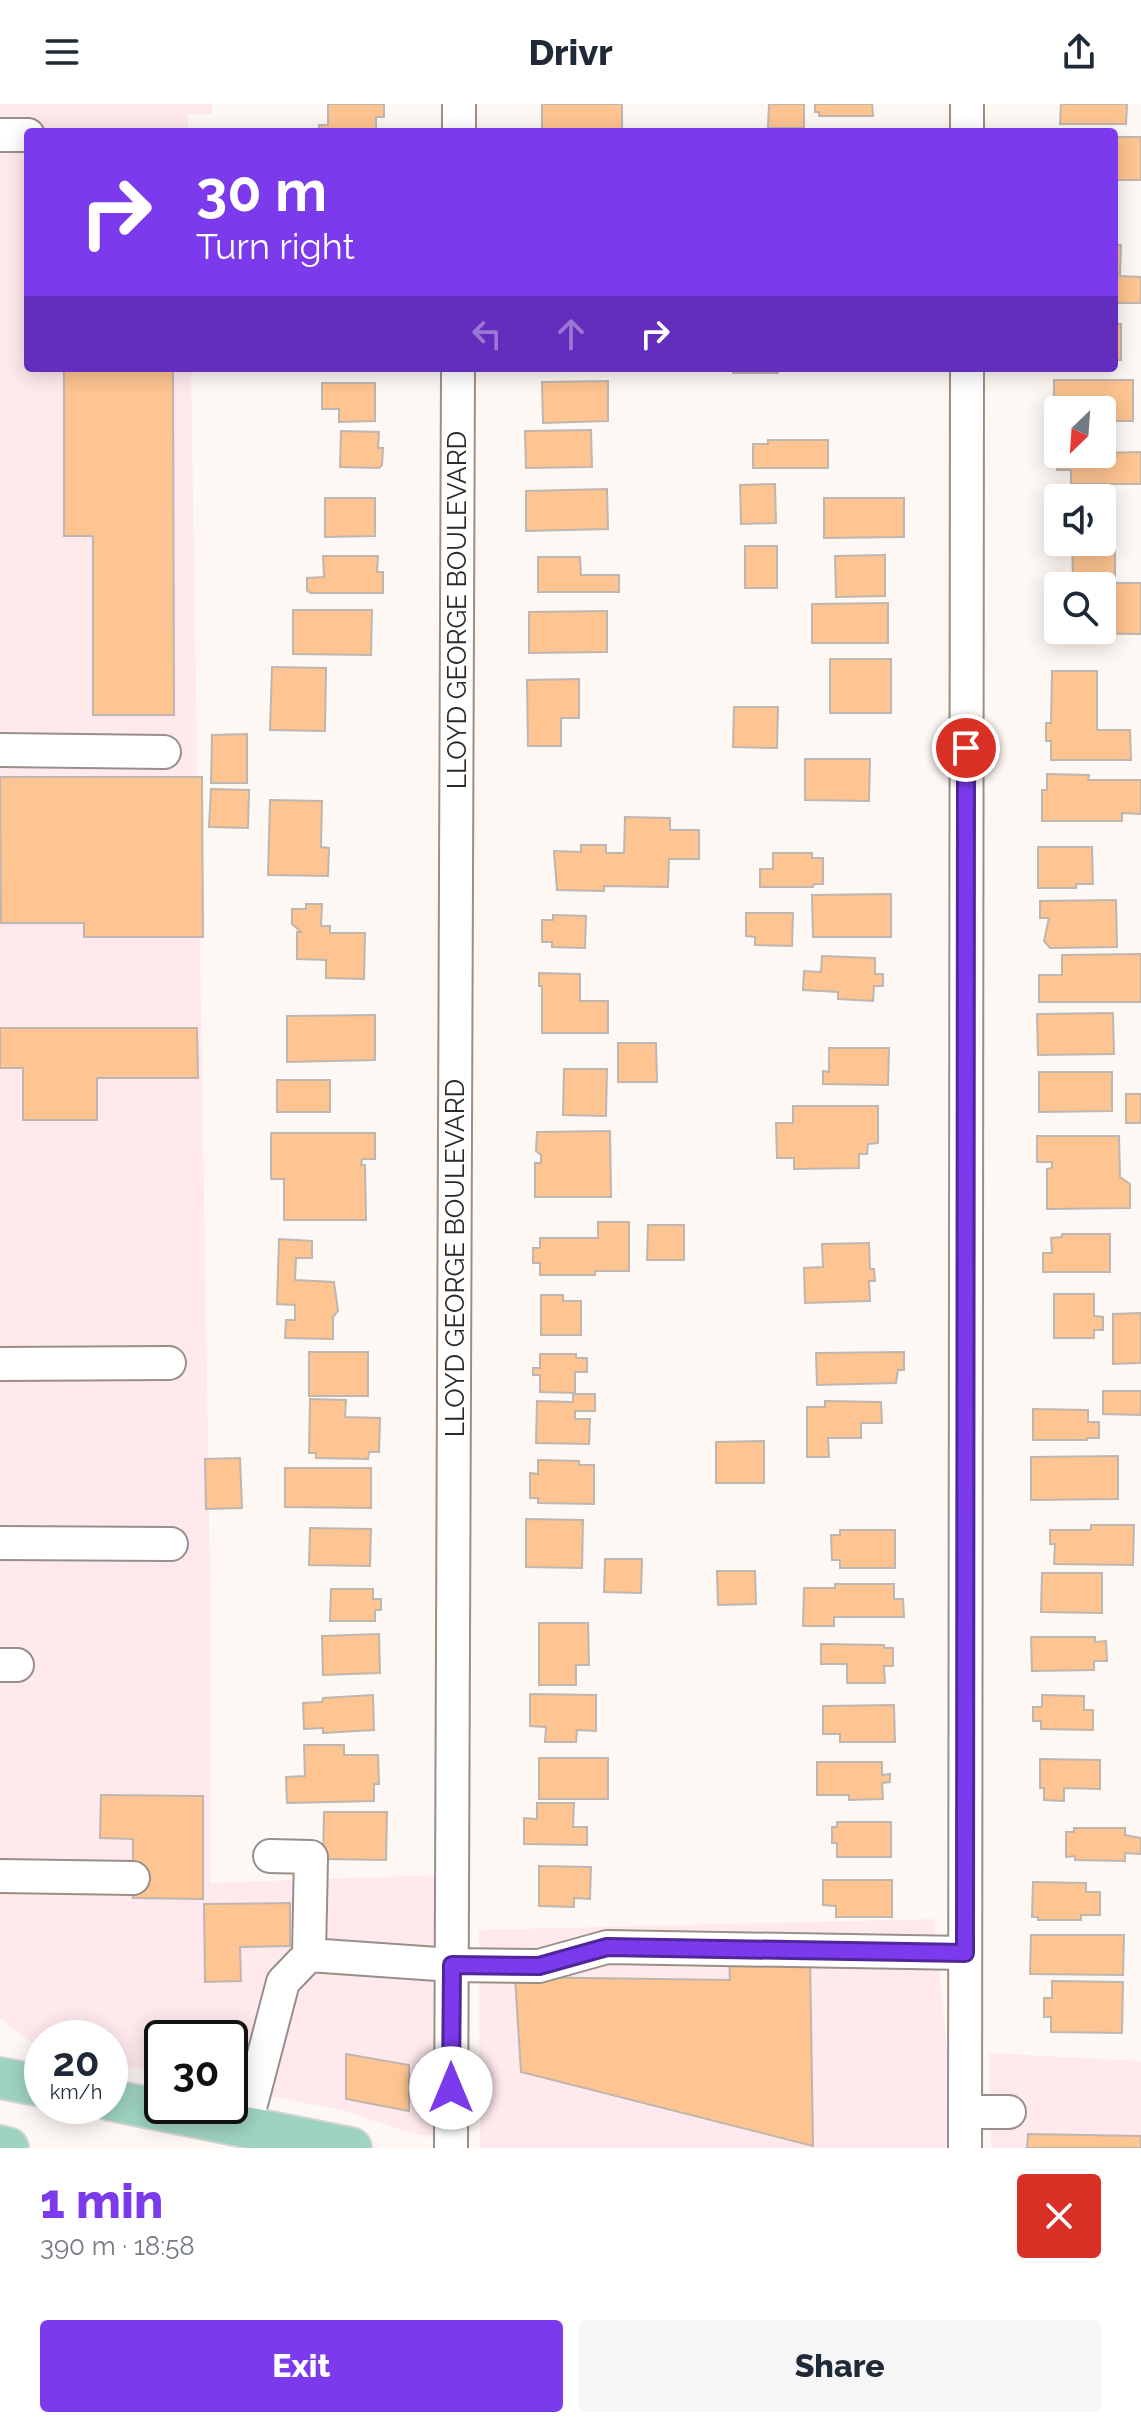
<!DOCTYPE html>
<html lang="en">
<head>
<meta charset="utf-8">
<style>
	body { margin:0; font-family:Raleway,sans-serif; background:#f6f6f7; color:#1f2937; height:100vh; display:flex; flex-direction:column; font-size:30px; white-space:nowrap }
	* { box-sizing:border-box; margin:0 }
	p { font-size:26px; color:#747a83 }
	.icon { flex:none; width:44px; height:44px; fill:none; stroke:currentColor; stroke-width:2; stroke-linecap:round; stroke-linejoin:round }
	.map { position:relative; height:2044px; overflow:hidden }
	.sheet { display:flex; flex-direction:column; background:#fff; flex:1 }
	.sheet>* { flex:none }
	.banner { position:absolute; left:24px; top:24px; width:1094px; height:244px; border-radius:8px; box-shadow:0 4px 20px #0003; background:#7c3aed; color:#fff; overflow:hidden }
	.needle { width:52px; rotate:205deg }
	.controls { position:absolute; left:1044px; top:292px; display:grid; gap:16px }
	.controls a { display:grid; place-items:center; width:72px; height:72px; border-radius:8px; background:#fff; box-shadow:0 4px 20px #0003; font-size:40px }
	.speed { position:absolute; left:24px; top:1916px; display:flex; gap:16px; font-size:40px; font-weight:700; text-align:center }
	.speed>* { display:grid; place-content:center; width:104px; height:104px; border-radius:50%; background:#fff; box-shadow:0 4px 20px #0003; line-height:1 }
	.speed small { font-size:20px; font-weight:400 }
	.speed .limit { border:4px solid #111; border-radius:12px; background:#fff; color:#111 }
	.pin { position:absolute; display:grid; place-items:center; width:68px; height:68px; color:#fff; margin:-34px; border:4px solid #fff; border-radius:50%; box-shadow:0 2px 8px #0007 }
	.me { position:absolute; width:88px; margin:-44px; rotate:0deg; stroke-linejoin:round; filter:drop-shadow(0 0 6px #0008) }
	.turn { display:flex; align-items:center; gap:28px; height:168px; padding:0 40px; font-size:36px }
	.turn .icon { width:104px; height:104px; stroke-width:2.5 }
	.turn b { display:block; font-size:56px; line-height:68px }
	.lanes { display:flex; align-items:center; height:76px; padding:0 40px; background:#0003; justify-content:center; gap:40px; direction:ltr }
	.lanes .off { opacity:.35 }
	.round { display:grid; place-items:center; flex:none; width:84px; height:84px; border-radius:8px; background:#f6f6f7 }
	.summary { display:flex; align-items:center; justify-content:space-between; height:136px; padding:0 40px }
	h1 { font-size:48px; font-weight:800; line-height:60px; color:#7c3aed }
	.primary-button { display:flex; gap:16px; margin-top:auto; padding:16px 40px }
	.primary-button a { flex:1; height:92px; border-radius:8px; background:#7c3aed; color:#fff; font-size:32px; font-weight:800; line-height:92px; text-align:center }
	.primary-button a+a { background:#f6f6f7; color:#1f2937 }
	header { display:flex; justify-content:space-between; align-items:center; height:104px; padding:0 40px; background:#fff; font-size:36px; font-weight:800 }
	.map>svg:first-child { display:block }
	.commercial { fill:#ffe9ec }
	.building { fill:#fec491; stroke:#bfb6af; stroke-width:2 }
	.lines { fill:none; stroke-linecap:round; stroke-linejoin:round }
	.minor-casing { stroke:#988f88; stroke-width:36 }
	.major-casing { stroke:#d5d4d4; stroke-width:44 }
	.minor { stroke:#fff; stroke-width:32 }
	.major { stroke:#9ed3c2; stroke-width:40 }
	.route-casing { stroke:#51269a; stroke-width:20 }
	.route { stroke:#7c3aed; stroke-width:14 }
	.labels { text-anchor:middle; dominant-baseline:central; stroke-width:8; stroke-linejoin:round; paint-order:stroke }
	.street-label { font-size:26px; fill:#2d2926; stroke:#fff }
</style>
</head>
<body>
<header><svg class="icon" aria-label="menu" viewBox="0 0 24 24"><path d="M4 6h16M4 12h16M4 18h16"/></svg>Drivr<svg class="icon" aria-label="share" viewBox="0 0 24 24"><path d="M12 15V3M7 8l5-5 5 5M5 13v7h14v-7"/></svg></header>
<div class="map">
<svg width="1141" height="2044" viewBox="0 0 1141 2044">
	<rect width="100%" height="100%" fill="#fef8f4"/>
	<path class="commercial" d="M0 0H212V10H188V28H28V264H191L211 1536 210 1779 438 1771 436 2034 402 2026 343 2006 230 1985V1934H162V1970L110 1958V1934H42V1943L35 1941 0 1914Z
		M934 1815 947 1947 948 2044H480L479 1826Z
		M989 1949 1141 1957V2044H991Z"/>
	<path class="building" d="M328 0H384V13H376V26H384V28H319V21H328Z
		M542 0H622V25H542Z
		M769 0H804V24H768Z
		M815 0H872L873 12H819V8H815Z
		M1061 0H1127L1126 20H1060Z
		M1114 33H1141V76H1114Z
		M1114 141H1121L1120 172 1141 173V199H1115Z
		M1114 220H1121V256H1114Z
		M64 264H173L174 611H93V432H64Z
		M733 264H778V269H733Z
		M1054 276H1133V317H1102V306H1058V317H1054Z
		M608 277V317L543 319 542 278Z
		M322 279H375V317L339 318V305H322Z
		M591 326 592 363 526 364 525 327Z
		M341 327 379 328 378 344H383L382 361 379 364 340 363Z
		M768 336H828V364H753V340H768Z
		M1057 342 1058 350 1141 348V380H1071V366H1057Z
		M775 380 776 419 741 420 740 381Z
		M607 385 608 425 526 427V387Z
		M325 394H375V432L325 433Z
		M824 394H904V433L824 434Z
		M1102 401H1115V474H1073L1072 438H1102Z
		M745 442H777V484H745Z
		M885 451V492L836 493 835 452Z
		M323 452H378L377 468H383V489H311L307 487V474L324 473Z
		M538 453H580L581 471H619V488H538Z
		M1064 479H1141V530L1064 529V526H1102V482H1064Z
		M888 499V539H812V500Z
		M293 506H372L371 551 293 550Z
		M607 507V548L529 549V508Z
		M830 555H891V609H830Z
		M272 563 326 564 325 627 270 626Z
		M1052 567H1097V626H1130L1131 656H1051V637H1046V619H1051Z
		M579 575V614H561V642H528L527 576Z
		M734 603H778L777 644 733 643Z
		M247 630V679H211L212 631Z
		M805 655H870L869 697 805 696Z
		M1047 670 1089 671 1088 676H1141V710L1122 709V717H1042V686H1047Z
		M0 673H202L203 833H84V819H1Z
		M211 685 249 686 248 724 209 723Z
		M270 696 322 697 321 743 329 744 328 772 268 771Z
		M625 713 670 714V726H699V755H669L668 783 604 782V787L557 786 554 747 581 748V741H606V749H624Z
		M1038 743H1092L1093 780H1076V784H1038Z
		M773 749H812V754H823V780H814L813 783H760V765H773Z
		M891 790V833H813L812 791Z
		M1116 796 1117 843 1050 844 1044 837 1049 814H1040V797Z
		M306 800H322L321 822H330V829H365L364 875 326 874V856L297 855V828H301L292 820V805H306Z
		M746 809H793L792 842 755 841V833L746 832Z
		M553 811 586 812 585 844 552 843V838H542V816H553Z
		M1141 850V898H1039V871H1062V851Z
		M822 852 875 854V870H883V882H874L873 897 838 895V888L803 886 804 867 821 868Z
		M539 869 580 870V897H608V929H542V882H539Z
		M1113 909 1114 950 1038 951 1037 910Z
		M375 911V956L287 958V912Z
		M0 924H197L198 974H97V1016H23V964H0Z
		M618 939H656L657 978H618Z
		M829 944H889L888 981 823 980V967L829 968Z
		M564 965H607L606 1012 563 1011Z
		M1039 968H1112V1007L1039 1008Z
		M277 976H330V1008H277Z
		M1126 990H1141V1019H1126Z
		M793 1002H878V1039L868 1040 867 1050H859V1064L794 1065V1054H777L776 1019H793Z
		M610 1027 611 1093H535V1059H541V1051L536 1047 537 1028Z
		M271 1029H375V1055H362L361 1061H365L366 1116H284V1075H271Z
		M1037 1032H1119L1120 1073 1130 1080V1104L1047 1105V1065L1052 1064V1058H1037Z
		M598 1118H629V1167H595V1171H540V1159H533V1144H540V1134H598Z
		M648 1121H684V1156H647Z
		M1062 1130H1110V1168H1043V1149H1052L1051 1134 1062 1133Z
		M279 1135 312 1137V1154H296L295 1176 334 1178 338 1207 333 1213V1235L285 1234 286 1216H295V1201L277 1200Z
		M869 1139 870 1165H874L875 1177H869L870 1197 805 1199 804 1164 823 1163 822 1140Z
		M1054 1190H1094V1212L1103 1213V1226H1094V1234H1054Z
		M541 1191H563V1197H581V1231H541Z
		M1141 1209V1259L1113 1260V1210Z
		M309 1248H368V1292H309Z
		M904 1248V1266H898L896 1279 817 1281 816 1249Z
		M540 1250H576V1254H587V1268H575V1289L540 1288V1271H533V1264H540Z
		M1103 1287H1141V1311L1103 1310Z
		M573 1290H595V1307H575V1315H590L589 1340 536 1339 537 1297 573 1298Z
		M310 1295 346 1296 345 1313 380 1314 379 1348H369L368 1355 316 1354V1349H309Z
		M825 1297 881 1298 882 1319H861V1334H828L829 1353H807V1303H825Z
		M1033 1305 1088 1306V1318H1099V1334H1087V1336H1033Z
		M764 1337V1379H716V1338Z
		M1118 1352V1395L1031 1396V1353Z
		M240 1354 242 1404 206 1405 205 1355Z
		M538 1356 579 1357V1361H594V1400L538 1399V1394H530V1369L538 1370Z
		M285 1364H371V1404L285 1403Z
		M526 1415 583 1416 582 1464 526 1463Z
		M1091 1421H1134L1133 1461 1054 1460 1055 1440H1050V1426H1091Z
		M310 1424 371 1425 370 1462 309 1461Z
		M840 1426H895V1464H840V1456H832L831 1431H840Z
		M605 1455H642L641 1489 604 1488Z
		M717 1467H755L756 1500 718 1501Z
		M1042 1469H1102V1509L1041 1508Z
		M835 1480H894V1495H903L904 1513H834V1522H803L804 1484H835Z
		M331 1485H373V1495H381V1506H375V1517H330Z
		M539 1519H588L589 1561H576V1581H539Z
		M379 1530 380 1569 323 1571 322 1532Z
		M1031 1533H1095V1538L1106 1537 1107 1557H1094V1566L1032 1567Z
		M821 1540 884 1541V1544H893V1562H884L885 1579H847V1560H821Z
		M530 1590 596 1591V1627L577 1626 576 1638H545L546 1623 530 1622Z
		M373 1591 374 1626 323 1629V1624L304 1625 303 1599 322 1598 323 1594Z
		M1042 1591 1084 1592V1606H1093V1626L1041 1625V1617H1033V1603H1042Z
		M894 1601 895 1638H840V1630H823V1602Z
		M304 1641H344V1651H378L379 1680H374V1697L287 1699 286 1673 305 1672Z
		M539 1654H608V1695H539Z
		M1040 1655 1100 1656V1685L1064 1684V1697L1044 1696V1684H1040Z
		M817 1658H882V1671L890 1670V1678L882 1679 883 1695 849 1696V1691H817Z
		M101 1691 203 1692V1795L133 1794V1735L100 1734Z
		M537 1699H574L573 1723H587V1741L524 1740V1714L537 1715Z
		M324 1708H387L386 1756 323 1755Z
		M837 1718H891V1753H837V1739H832V1723H837Z
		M1074 1724H1125V1731L1141 1734V1750L1125 1749V1757L1075 1756V1752L1066 1753V1728H1074Z
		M539 1762 591 1763 590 1795 574 1794V1803L539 1802Z
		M823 1776H892V1813H836V1802L823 1801Z
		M1033 1778 1086 1779V1788H1100V1811H1081V1816H1038V1813H1032Z
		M290 1799V1842L240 1843 241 1877 205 1878 204 1800Z
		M1031 1831H1124L1123 1871 1030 1870Z
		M729 1851H810L813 2042 521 1968 515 1873 730 1876Z
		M1052 1877 1123 1878 1122 1929 1051 1928V1913H1044V1894H1052Z
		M346 1950 409 1961V2007L346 1995Z
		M1028 2030 1141 2032V2044H1027Z"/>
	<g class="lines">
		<defs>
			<path id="minor" d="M459 28V0
				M967 28V0
				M0 31H28
				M0 646 164 648
				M0 1260 169 1259
				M0 1439 171 1440
				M0 1561H17
				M270 1752 311 1753 309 1851
				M0 1772 133 1774
				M965 2008H1009
				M245 2023 283 1878 309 1851 452 1861 539 1862 607 1843 965 1849
				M451 2044 458 264
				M965 2044 967 264"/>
			<path id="major" d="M0 1974 42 1982
				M110 1996 351 2044
				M0 2042 8 2044"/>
		</defs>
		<use href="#minor" class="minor-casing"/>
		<use href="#major" class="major-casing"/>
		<use href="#minor" class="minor"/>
		<use href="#major" class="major"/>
	</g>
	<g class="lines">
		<defs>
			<path id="route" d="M451 1984 452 1861 539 1862 607 1843 965 1849 966 644"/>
		</defs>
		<use href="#route" class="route-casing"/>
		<use href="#route" class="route"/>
	</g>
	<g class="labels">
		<g class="street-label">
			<text transform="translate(457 506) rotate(-90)">LLOYD GEORGE BOULEVARD</text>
			<text transform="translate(455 1154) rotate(-90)">LLOYD GEORGE BOULEVARD</text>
		</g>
	</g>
</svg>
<div class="controls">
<a><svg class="needle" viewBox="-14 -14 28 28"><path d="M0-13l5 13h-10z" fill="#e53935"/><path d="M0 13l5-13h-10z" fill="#747a83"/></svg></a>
<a><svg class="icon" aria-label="sound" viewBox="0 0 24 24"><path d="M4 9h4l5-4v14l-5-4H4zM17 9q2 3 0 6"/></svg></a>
<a><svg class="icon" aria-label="search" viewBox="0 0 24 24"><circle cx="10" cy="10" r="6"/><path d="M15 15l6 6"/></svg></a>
</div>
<div class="speed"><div>20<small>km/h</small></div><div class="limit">30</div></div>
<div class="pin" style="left:966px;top:644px;background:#d93025"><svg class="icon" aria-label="arrive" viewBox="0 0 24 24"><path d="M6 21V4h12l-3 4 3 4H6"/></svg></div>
<svg class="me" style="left:451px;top:1984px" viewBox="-20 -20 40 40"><circle r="19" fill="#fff"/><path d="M0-13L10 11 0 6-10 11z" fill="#7c3aed"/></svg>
<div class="banner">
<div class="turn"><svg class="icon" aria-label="right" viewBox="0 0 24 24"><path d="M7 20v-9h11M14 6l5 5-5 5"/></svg><div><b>30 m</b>Turn right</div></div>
<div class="lanes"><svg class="icon off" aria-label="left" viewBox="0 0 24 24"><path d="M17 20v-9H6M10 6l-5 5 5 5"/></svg><svg class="icon off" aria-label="ahead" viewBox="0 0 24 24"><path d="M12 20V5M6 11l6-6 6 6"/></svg><svg class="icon" aria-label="right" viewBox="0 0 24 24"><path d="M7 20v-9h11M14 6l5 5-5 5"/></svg></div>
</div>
</div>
<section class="sheet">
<div class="summary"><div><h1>1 min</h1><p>390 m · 18:58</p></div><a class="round" style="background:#d93025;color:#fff"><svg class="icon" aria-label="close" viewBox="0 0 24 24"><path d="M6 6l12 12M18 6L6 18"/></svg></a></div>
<div class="primary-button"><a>Exit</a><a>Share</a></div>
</section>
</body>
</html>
